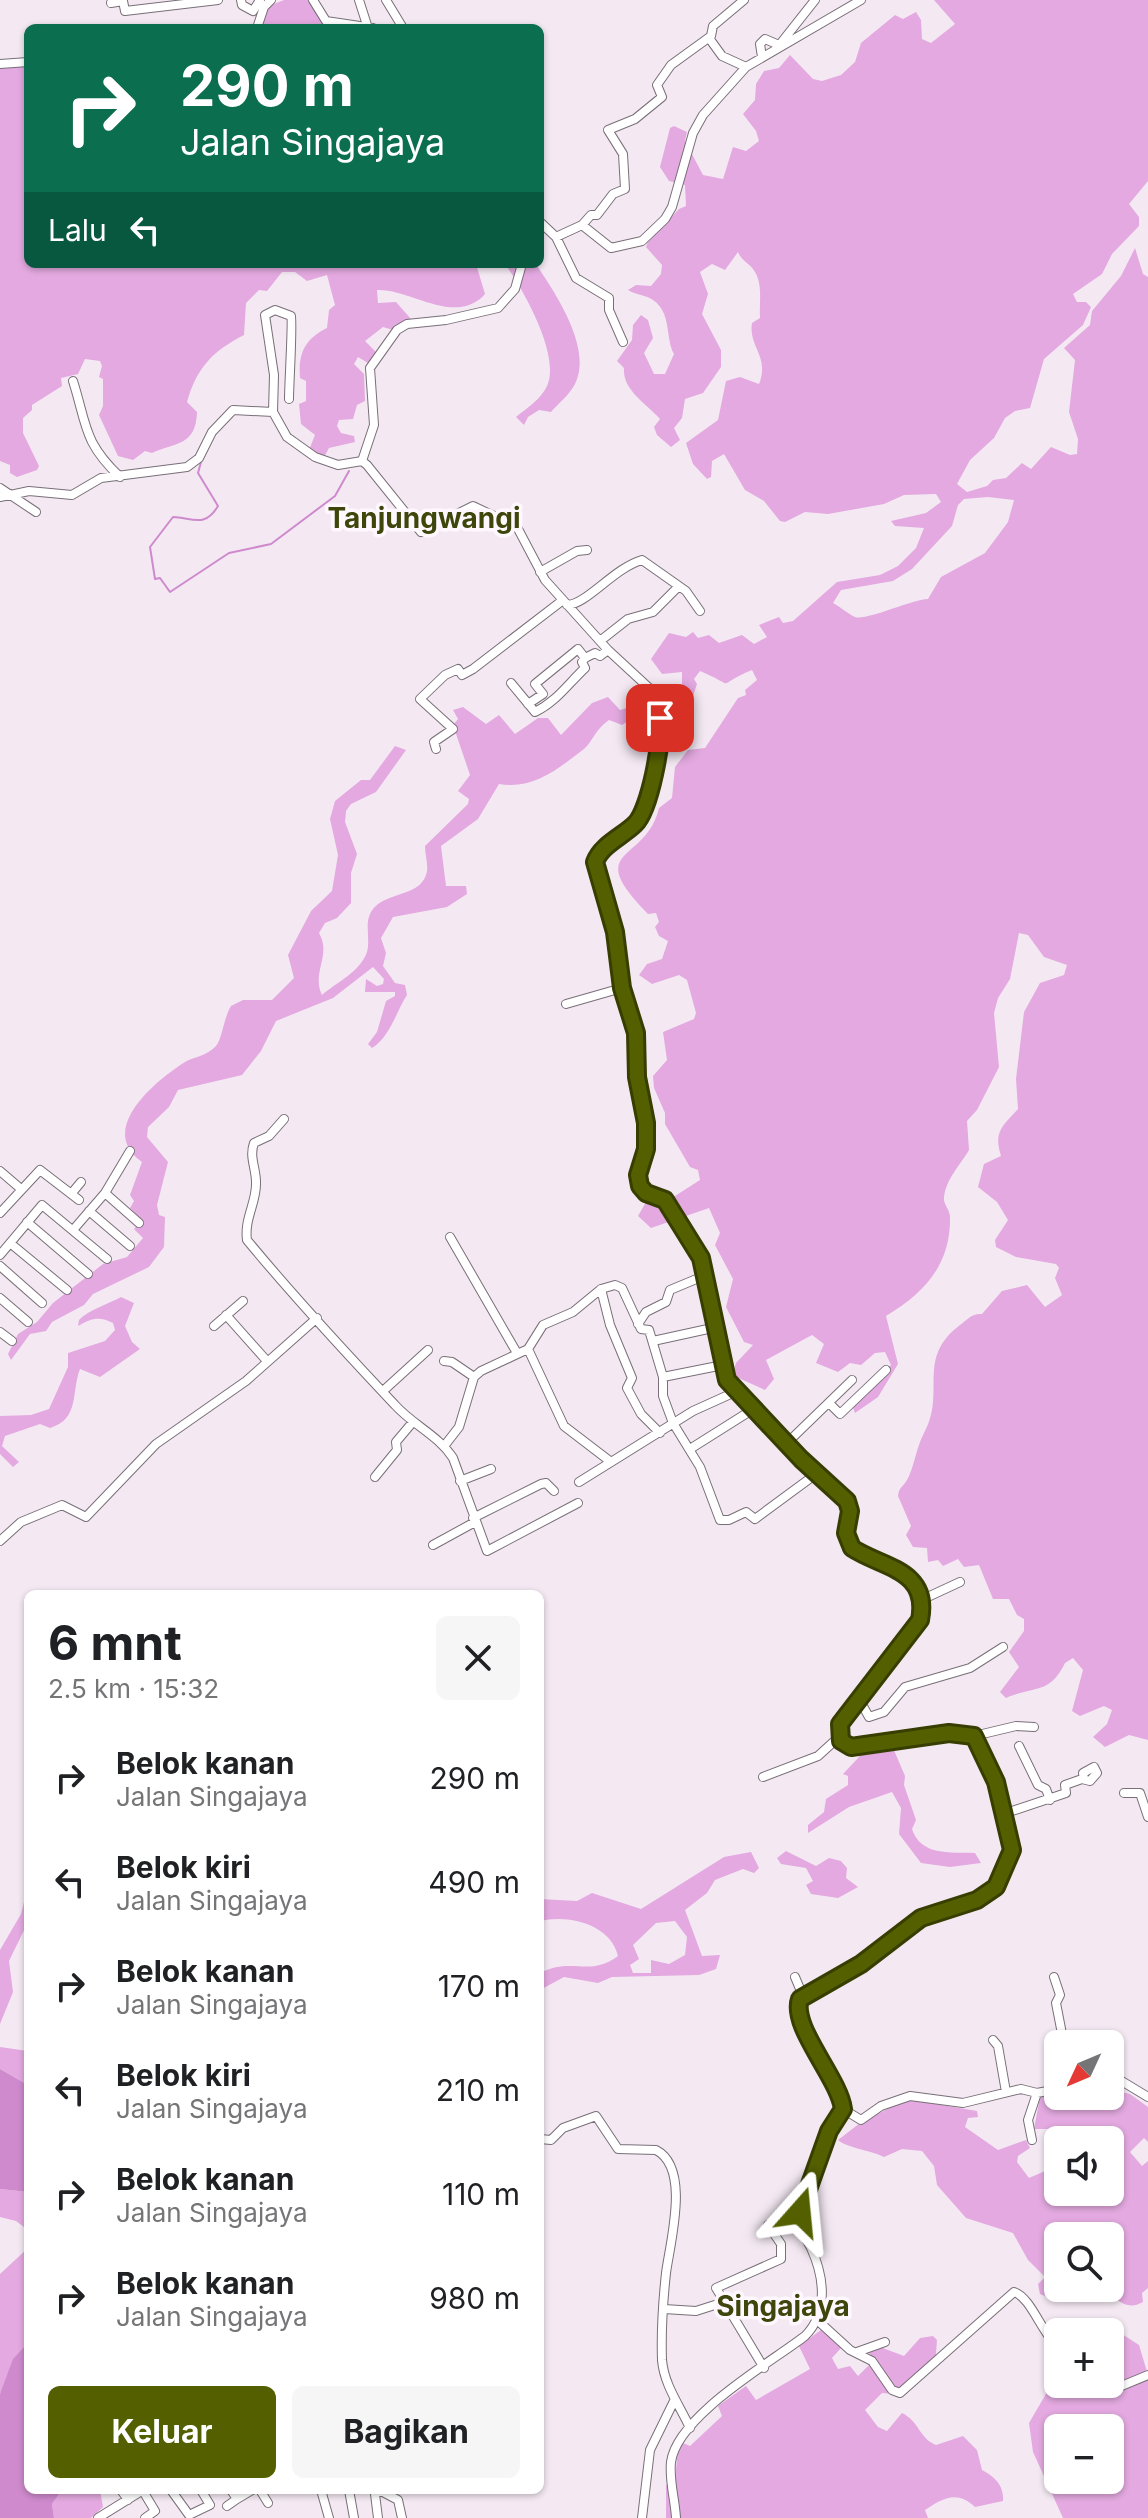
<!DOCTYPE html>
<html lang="id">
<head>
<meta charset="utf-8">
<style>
	body { margin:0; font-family:Inter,sans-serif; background:#f6f6f6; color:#202124; height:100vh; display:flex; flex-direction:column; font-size:30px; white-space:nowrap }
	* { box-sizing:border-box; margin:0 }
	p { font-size:26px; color:#757577 }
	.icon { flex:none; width:44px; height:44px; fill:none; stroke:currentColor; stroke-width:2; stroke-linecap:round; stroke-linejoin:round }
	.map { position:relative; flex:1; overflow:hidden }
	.side { position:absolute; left:24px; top:1590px; width:520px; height:904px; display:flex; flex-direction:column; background:#fff; border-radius:12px; box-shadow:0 2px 6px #0004 }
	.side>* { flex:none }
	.hud { position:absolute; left:24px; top:24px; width:520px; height:244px; border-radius:12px; box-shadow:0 2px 6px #0004; background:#0b6e4f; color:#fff; overflow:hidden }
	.needle { width:52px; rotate:226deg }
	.fabs { position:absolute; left:1044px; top:2030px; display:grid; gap:16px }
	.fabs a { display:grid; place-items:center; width:80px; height:80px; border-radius:12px; background:#fff; box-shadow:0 2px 6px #0004; font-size:40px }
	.pin { position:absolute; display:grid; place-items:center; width:68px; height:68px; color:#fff; margin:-34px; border-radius:16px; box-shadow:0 4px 12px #0006 }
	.me { position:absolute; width:88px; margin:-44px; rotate:18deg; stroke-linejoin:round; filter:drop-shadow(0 0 6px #0008) }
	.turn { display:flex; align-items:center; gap:28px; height:168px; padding:0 24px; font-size:36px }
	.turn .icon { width:104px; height:104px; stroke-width:2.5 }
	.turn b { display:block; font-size:56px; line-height:68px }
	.then { display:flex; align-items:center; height:76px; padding:0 24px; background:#0003; gap:16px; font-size:30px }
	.round { display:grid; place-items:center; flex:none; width:84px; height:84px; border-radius:12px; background:#f6f6f6 }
	.headline { display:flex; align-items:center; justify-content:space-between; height:136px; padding:0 24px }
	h1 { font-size:48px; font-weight:700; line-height:60px }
	.primary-button { display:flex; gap:16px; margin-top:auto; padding:16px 24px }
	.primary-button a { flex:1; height:92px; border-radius:12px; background:#546000; color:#fff; font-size:32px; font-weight:700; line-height:92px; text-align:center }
	.primary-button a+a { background:#f6f6f6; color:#202124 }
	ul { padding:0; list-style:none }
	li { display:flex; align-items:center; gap:24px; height:104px; padding:0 24px }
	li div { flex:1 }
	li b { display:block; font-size:30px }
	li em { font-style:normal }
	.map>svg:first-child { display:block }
	.green { fill:#e3a9e0; fill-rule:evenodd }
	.water { fill:#ce8acc }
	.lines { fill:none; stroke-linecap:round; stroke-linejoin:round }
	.stream { stroke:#ce8acc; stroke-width:2 }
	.minor-casing { stroke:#786f77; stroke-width:10 }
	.minor { stroke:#fff; stroke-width:8 }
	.route-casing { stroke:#373e00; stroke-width:20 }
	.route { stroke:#546000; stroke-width:14 }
	.labels { text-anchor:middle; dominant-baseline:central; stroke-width:7; stroke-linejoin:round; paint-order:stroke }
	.quarter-label { font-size:28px; font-weight:bold; fill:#3e460b; stroke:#fef8fe }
</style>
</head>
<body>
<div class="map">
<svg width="1148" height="2518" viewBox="0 0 1148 2518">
	<rect width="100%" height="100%" fill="#f4e9f3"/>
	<path class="green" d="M284 0H309C320 18 328 26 349 28H259L269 6Z
		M934 0H1148V181L1129 204 1139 217V226L1112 254 1102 274 1073 294 1077 302H1086L1091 307 1083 325 1044 359 1030 408 1015 411 1005 418 994 438 970 460 957 484 967 492 987 486 993 480 1006 478 1022 463 1031 469 1051 447 1070 455 1077 454 1078 439 1069 412 1075 360 1064 348 1090 325 1092 311 1121 276 1135 248 1143 274 1148 277V1740L1129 1735 1105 1747 1093 1737 1107 1724 1112 1710 1104 1706 1080 1716 1072 1711 1083 1670 1073 1658 1065 1663C1049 1695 1036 1685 1006 1698L1000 1692 1019 1667 1009 1652 1024 1631V1619L1017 1615 1009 1599H993L979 1565 964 1567 958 1559 943 1566 938 1560 928 1562 927 1548 913 1547 906 1535 911 1526 898 1496C899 1487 903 1487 907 1480 914 1468 916 1448 924 1433 947 1392 915 1359 960 1325 968 1319 972 1313 982 1314L1002 1291 1027 1285 1045 1307 1062 1295 1055 1278 1059 1268 1056 1264 1016 1257 996 1247 995 1240 1008 1220 997 1202 978 1187 984 1164 1001 1156C993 1131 1003 1126 1018 1109L1016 1079 1024 1012 1040 983 1064 975 1067 965 1044 957 1028 935 1019 933 1010 979 998 998 994 1013 999 1067 977 1110 967 1121 969 1150C961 1164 944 1181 944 1200 945 1206 950 1211 950 1217 951 1265 924 1293 886 1316L898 1364 878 1397 855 1413 852 1405 891 1365 885 1352 875 1353 861 1365 850 1363 838 1372 816 1363 824 1344 812 1335 766 1360 774 1379 765 1390 732 1375 736 1363 753 1345 744 1342 726 1307 733 1279 715 1245 720 1233 709 1208 651 1228 638 1216 646 1202 675 1196 700 1180 698 1170 690 1167 665 1124V1113L654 1088 653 1076 667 1060 663 1032 694 1019 696 1013 687 980 679 975 652 984 639 975 647 964 662 959 668 941 659 936 655 927 659 922 656 913 648 914C581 846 646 864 659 808L672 798 675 767 688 750 705 748 738 698 746 695 745 690 757 680 752 670C711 687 741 688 700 671L694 679 697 684 693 696 682 698V672L662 674 651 659 669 633 686 637 693 632 698 638 709 635 719 643 742 635 754 644 767 637 759 625 779 617 783 623 793 621 837 582 880 575 898 566 916 548 924 528 895 526 891 521 926 513 941 502 936 494 904 495 884 504 828 514 805 512 785 522 780 521 764 501 745 490 724 454 712 461 711 477 707 479 693 464 686 443 718 420 726 381 740 377 759 384C770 356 748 347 752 323L760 318C759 302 763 286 755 272 750 263 742 262 738 252L725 270 712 264 700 272 708 294 702 314 721 350V367L703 393 685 399 682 418 674 428 680 440 671 447 657 435 654 427 660 419C647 404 622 390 624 368L617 361 632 340 633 325 641 315 648 320 653 338 644 353 654 374H665L674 354C665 338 672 313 653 300 646 295 636 295 628 290L636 285 651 286 661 274 662 265 646 247 648 242 679 209 686 206 685 185 669 181 660 167 670 128 674 126 687 132 685 141 703 175 723 179 733 147 746 151 759 141 756 131 743 114 755 100 756 84 764 71 779 68 790 55 813 79 822 81 841 75 855 62 861 43 895 15 903 19 916 12 921 20 922 39 931 43 955 24ZM988 497 1014 500 1008 522 985 553 941 577 928 599C910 600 866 621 855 617 848 614 841 607 833 603L841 590 893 581 912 569 952 526 958 505 964 499Z
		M0 66H28V264H476L485 294C456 327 409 288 377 290L378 303 396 302 411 319 393 330 383 327 365 341 376 352 368 363 358 357 354 364 364 374 365 401 357 405 353 419 339 420 337 426 341 433 354 436 355 442 329 448 324 457 309 450 315 435 301 424 299 404 306 401V381L300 378C298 353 305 339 327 328L329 310 335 305 327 275 307 281 295 272H282L267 291 259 290 246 303 244 335C213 351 197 367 187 402L197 412C196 446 176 442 152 453L145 451 133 460 118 456 99 415 103 406V379L99 377 102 366 100 361 85 359 78 374 61 378 62 386 32 405V410L23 418V433L39 466 37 470 17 477 10 473V465L0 461Z
		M505 264H536C555 293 593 348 575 384 570 394 559 403 551 412L539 410 528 417 524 425 516 417C527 408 541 399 547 386 561 356 523 289 505 264Z
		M608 697 620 710 634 706 628 721 622 725 609 720C594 731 593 741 584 749 558 769 533 790 499 784L478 819 441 846 446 886H466L467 894 447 907 393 917 381 938 386 953 383 966 395 983 405 985 407 995C396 1012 390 1037 372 1048L368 1044 377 1032 386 1001 395 996V992H365L366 979 377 986 383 984 384 979 373 967 333 998 276 1021 261 1051 242 1075 178 1090 169 1107 148 1127 147 1137 168 1162 157 1205 159 1215 165 1217 164 1247 149 1267 93 1294 84 1305 52 1322 46 1331 30 1334 11 1360 8 1354 18 1334 37 1322 53 1303 103 1264 127 1257 143 1238 134 1229 142 1220 130 1208 134 1201 130 1195 142 1162C96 1130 155 1081 185 1062 193 1057 207 1056 216 1046 222 1039 224 1017 231 1006L243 1000H272L294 978 288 955 311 911 332 891 338 855 330 819 335 801 361 780H370L395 746 406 750 376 792 351 804 346 811 345 822 357 854 351 873V903L337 918 325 923 319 933C332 955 311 973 322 995 337 982 360 972 367 952 371 937 363 922 373 909 387 891 423 897 427 871 428 863 425 855 425 846L468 804 469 799 458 791 470 775 453 725 458 719 453 710 463 707 486 724 499 715 515 734 538 718H548L561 735 592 703Z
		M121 1297 134 1303 125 1326 132 1342 140 1349 100 1377 80 1369C71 1392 80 1419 50 1428L40 1424 5 1436 2 1446 19 1462 13 1467 0 1454V1416L31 1415 49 1409 68 1367V1353L105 1341 115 1330 113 1323C100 1316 91 1318 78 1326L79 1320C87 1311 108 1304 121 1297Z
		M884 1745 893 1748 905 1776 904 1785 916 1820 912 1829C921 1856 949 1852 975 1853L981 1863 950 1867 921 1863 899 1834 901 1808 892 1792 849 1807 808 1833V1825L824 1812 826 1799 848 1785V1776L843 1774 859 1757 861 1748Z
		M786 1851 816 1866 829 1858 841 1861 847 1868 846 1878 858 1887 838 1898 811 1894 806 1885 813 1881 806 1868 781 1864 777 1858Z
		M751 1852 759 1868 754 1873 743 1869 715 1880 707 1893 685 1910 702 1956 720 1955 716 1969 699 1975 612 1977 598 1983 564 1977 540 1990V1973C573 1956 588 1978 618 1956 611 1924 568 1914 540 1921V1899L577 1901 592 1893 641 1909 724 1857ZM675 1921 687 1937 685 1955 669 1964 651 1960V1973H633L630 1965 639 1959 633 1945 656 1923Z
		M28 1886V1922L9 1961 13 1992 0 2024V1950L21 1914Z
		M0 2047 28 2051V2085L0 2069Z
		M1110 2089 1130 2094 1148 2107V2142L1144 2138 1130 2152 1142 2166 1148 2161V2288L1142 2293 1143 2302C1124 2313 1117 2295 1100 2292L1093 2299 1077 2300 1069 2295 1050 2298 1040 2294 1038 2284 1045 2277 1028 2260 1013 2233 966 2218 937 2185 934 2166 922 2151 902 2149 884 2157C870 2150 847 2148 838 2140L860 2123 907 2099 977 2111 978 2117 968 2118 965 2127 998 2150 1026 2140 1030 2148 1018 2156 1017 2162 1029 2178 1052 2168 1046 2153 1049 2129H1034L1040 2097 1058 2093V2096H1110ZM1058 2140H1110V2192H1058ZM1055 2232 1061 2236H1110V2288H1058V2261L1044 2251Z
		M0 2189 28 2192V2230L16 2221 0 2217Z
		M28 2248V2343L0 2394V2274Z
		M821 2330 841 2348 832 2358 838 2369 850 2366 858 2376 874 2360 868 2351 880 2347 904 2356 920 2338 933 2336 937 2340 935 2367 905 2395 882 2393 865 2410 878 2427 887 2431 902 2413C919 2421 919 2438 936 2445L963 2436 977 2450 982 2470C995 2477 1004 2485 1003 2501L975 2507C957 2490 943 2498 925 2510L928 2518H666V2485L675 2480 678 2448 683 2443 690 2446 722 2416 718 2406 746 2386 756 2400 810 2369 799 2346Z
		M1122 2334 1139 2345 1148 2375V2518H1063L1033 2452 1029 2423 1050 2387 1058 2365V2384H1110V2337ZM1058 2428H1110V2480H1058Z
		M62 2490H100L103 2507 91 2518H54L52 2504Z"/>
	<path class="water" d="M0 2069 28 2085V2192L0 2189Z
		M28 2343V2490H62L52 2504 54 2518H0V2394L13 2359Z"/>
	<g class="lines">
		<path class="stream" d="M201 462 198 473 218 506C205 528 193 518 173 517L150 547 155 579 160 578 170 592 229 553 271 544 335 496 349 471"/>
		<defs>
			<path id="minor" d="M241 0 242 5 253 11 260 0
				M313 0 326 21 373 28
				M359 0 367 25
				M386 0 403 28
				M111 3 123 1 125 11 218 0
				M257 28 264 7 271 0
				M709 38 722 56 746 67
				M777 48 815 0
				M762 57 760 44 765 39 779 45
				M0 64 28 62
				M540 222 556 237 582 225 611 248 642 241 665 219 672 207 693 133 703 115 746 67 861 0
				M582 225 591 215H597L613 194 625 189 623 154 608 130 635 119 662 97 657 85 671 65 711 36 713 26 744 0
				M556 237 576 278 609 298V310L623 342
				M73 381C87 425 83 442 120 477
				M273 412 274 375 265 315 275 310 291 316C293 320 289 385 289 399
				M362 461 374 425 370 368 397 330 407 324 446 320 498 308 515 289 522 264
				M0 488 36 512
				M0 497 29 491 72 495 101 478 187 467 199 458 212 432 233 410 273 412 287 437 315 457 338 465 362 461 367 465 421 532 473 506 517 527 545 580 608 650 648 687 656 701 662 728 651 798 639 821 598 854 595 862 615 932 622 988 636 1033 637 1077 646 1123 640 1186 665 1200 701 1258 727 1380 826 1485 847 1501 850 1511 846 1533 852 1548C881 1568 930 1569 920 1620L840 1724 841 1741 851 1747 949 1733 974 1736 996 1782 1012 1854 992 1891 969 1903 926 1916 861 1964 800 1999C792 2019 832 2082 842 2103 843 2116 835 2120 829 2131 818 2151 799 2197 799 2219 799 2230 806 2238 811 2248 824 2276 829 2312 805 2336 770 2363 677 2416 671 2462 669 2481 675 2499 676 2518
				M540 572 577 551 587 550
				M567 605C586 605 614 568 642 560L686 591 700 611
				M600 641 628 619 653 612 678 587
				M585 658 595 653 600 656 608 650
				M511 683 535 712C556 702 568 684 585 668L582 662 585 658 578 649 535 684 543 694 528 704
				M436 749 434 742 453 729 420 699 445 675 458 669 462 675 473 669 563 600
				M566 1004 622 988
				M284 1119 269 1136 254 1143C249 1157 256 1168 256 1182 257 1202 244 1218 247 1240 294 1297 345 1352 395 1405 413 1425 439 1436 453 1458L487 1551 578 1503
				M0 1171 21 1189
				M105 1193 130 1151
				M71 1194 81 1182
				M89 1211 130 1246
				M0 1213 40 1170 79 1200
				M27 1222 88 1274
				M73 1230 105 1193 139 1223
				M450 1237 517 1353
				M10 1243 67 1290
				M0 1255 42 1205 107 1259
				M0 1266 42 1303
				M601 1289 610 1325 632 1378 627 1388 641 1414 660 1433
				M0 1298 28 1322
				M226 1315 267 1361
				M638 1324 646 1312 666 1302 670 1290 706 1275
				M214 1326 243 1301
				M0 1332 12 1341
				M653 1341 717 1327
				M528 1349 564 1426 611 1462
				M444 1361 452 1362 474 1377
				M663 1377 723 1365
				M383 1391 428 1350
				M829 1403 840 1414 886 1370
				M787 1443 852 1380
				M445 1445 459 1427 474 1377 481 1371 528 1349 543 1325 573 1312 601 1289 615 1285 622 1288 641 1329 649 1330 663 1377V1396L673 1423 700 1467 720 1520H729L746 1512 755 1519 816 1474
				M690 1449 755 1408
				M375 1477 397 1450 396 1442 412 1423
				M460 1481 491 1469
				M579 1482 693 1411 735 1392
				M473 1518 541 1484 546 1483 554 1491
				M0 1541 21 1522 62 1505 86 1517 156 1444 246 1381 317 1318
				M433 1545 475 1522
				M919 1601 960 1582
				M859 1699 869 1717 884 1712 905 1687 970 1668 1003 1647
				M974 1736 1016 1726 1034 1727
				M1019 1746 1038 1785 1046 1789 1050 1800
				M763 1777 818 1756 840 1736
				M1124 1793H1140L1148 1817
				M1003 1814 1066 1793 1065 1785 1082 1779 1090 1781 1097 1773 1094 1767 1083 1773 1084 1779
				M795 1977 803 1996
				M1054 1977 1060 1995 1056 2003 1064 2044
				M993 2040 998 2046 1006 2092
				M1110 2074 1148 2097
				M843 2109 861 2120 881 2106 910 2096 963 2103 1021 2089 1037 2093 1058 2089
				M540 2139 551 2140 563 2128 596 2116 618 2149 656 2150C691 2168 670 2242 666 2273 663 2301 661 2332 662 2360 664 2385 680 2406 690 2428
				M1032 2140 1028 2120 1037 2093
				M664 2309 696 2311 721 2303
				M816 2319 850 2350 872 2361 892 2390 900 2393 1014 2292C1031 2297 1042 2334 1058 2347
				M857 2352 885 2342
				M764 2368 716 2288 781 2259V2244L768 2225
				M1096 2384 1107 2392 1148 2375
				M121 2490 128 2500
				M171 2490 189 2515 210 2505 201 2490
				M231 2490 237 2499 252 2490
				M260 2490 268 2503
				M321 2490 329 2518
				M349 2490 354 2518
				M143 2491 155 2511 145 2518
				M227 2506 237 2499
				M98 2518 143 2490
				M378 2518 375 2494 381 2491 398 2500 402 2518
				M642 2518 650 2450 674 2401"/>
		</defs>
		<use href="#minor" class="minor-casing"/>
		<use href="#minor" class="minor"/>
	</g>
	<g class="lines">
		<defs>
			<path id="route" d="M660 718C663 738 650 810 635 824 623 836 601 845 595 862L615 932 622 988 636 1033 637 1077 646 1123V1149L638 1175 640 1186 646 1193 665 1200 701 1258 727 1380 801 1459 847 1501 850 1511 846 1533 852 1548C882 1568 930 1569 920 1620L840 1724 841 1741 851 1747 949 1733 974 1736 996 1782 1012 1850 996 1887 977 1900 921 1918 861 1964 800 1999C790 2026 839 2078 843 2109L829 2131 800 2212"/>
		</defs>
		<use href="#route" class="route-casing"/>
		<use href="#route" class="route"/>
	</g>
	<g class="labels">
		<g class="quarter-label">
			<text x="424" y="518">Tanjungwangi</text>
			<text x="783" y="2306">Singajaya</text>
		</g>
	</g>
</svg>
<div class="fabs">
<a><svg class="needle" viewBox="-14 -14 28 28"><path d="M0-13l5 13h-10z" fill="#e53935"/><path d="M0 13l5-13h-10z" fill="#757577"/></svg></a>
<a><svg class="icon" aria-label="sound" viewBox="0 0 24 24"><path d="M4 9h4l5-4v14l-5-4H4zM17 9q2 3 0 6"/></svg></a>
<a><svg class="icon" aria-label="search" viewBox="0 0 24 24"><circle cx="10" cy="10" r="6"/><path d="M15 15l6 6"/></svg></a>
<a>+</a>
<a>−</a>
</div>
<div class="pin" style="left:660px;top:718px;background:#d93025"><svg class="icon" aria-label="arrive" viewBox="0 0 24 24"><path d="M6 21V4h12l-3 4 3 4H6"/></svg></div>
<svg class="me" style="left:800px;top:2212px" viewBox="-20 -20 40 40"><path d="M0-17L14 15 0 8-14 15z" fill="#546000" stroke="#fff" stroke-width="4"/></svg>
<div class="hud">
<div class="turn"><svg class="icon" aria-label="right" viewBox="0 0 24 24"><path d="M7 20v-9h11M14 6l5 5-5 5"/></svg><div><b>290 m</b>Jalan Singajaya</div></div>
<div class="then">Lalu<svg class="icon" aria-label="left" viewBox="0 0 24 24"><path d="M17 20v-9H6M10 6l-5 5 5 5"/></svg></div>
</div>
<section class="side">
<div class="headline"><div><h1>6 mnt</h1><p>2.5 km · 15:32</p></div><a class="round"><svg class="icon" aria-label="close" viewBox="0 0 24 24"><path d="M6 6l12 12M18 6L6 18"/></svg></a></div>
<ul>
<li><svg class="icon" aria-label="right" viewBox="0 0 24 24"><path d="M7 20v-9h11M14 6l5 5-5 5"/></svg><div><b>Belok kanan</b><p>Jalan Singajaya</p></div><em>290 m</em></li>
<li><svg class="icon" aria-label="left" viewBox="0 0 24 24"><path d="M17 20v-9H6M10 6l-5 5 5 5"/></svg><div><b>Belok kiri</b><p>Jalan Singajaya</p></div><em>490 m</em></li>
<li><svg class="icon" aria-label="right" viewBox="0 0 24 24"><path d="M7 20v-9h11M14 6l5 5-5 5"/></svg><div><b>Belok kanan</b><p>Jalan Singajaya</p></div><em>170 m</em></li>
<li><svg class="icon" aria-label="left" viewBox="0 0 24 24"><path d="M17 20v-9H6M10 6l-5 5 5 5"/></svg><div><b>Belok kiri</b><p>Jalan Singajaya</p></div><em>210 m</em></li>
<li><svg class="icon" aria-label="right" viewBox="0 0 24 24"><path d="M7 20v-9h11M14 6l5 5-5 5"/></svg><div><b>Belok kanan</b><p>Jalan Singajaya</p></div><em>110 m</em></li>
<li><svg class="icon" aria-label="right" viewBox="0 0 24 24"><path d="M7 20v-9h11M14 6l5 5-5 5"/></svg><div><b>Belok kanan</b><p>Jalan Singajaya</p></div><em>980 m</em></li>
</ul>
<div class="primary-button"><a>Keluar</a><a>Bagikan</a></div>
</section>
</div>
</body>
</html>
